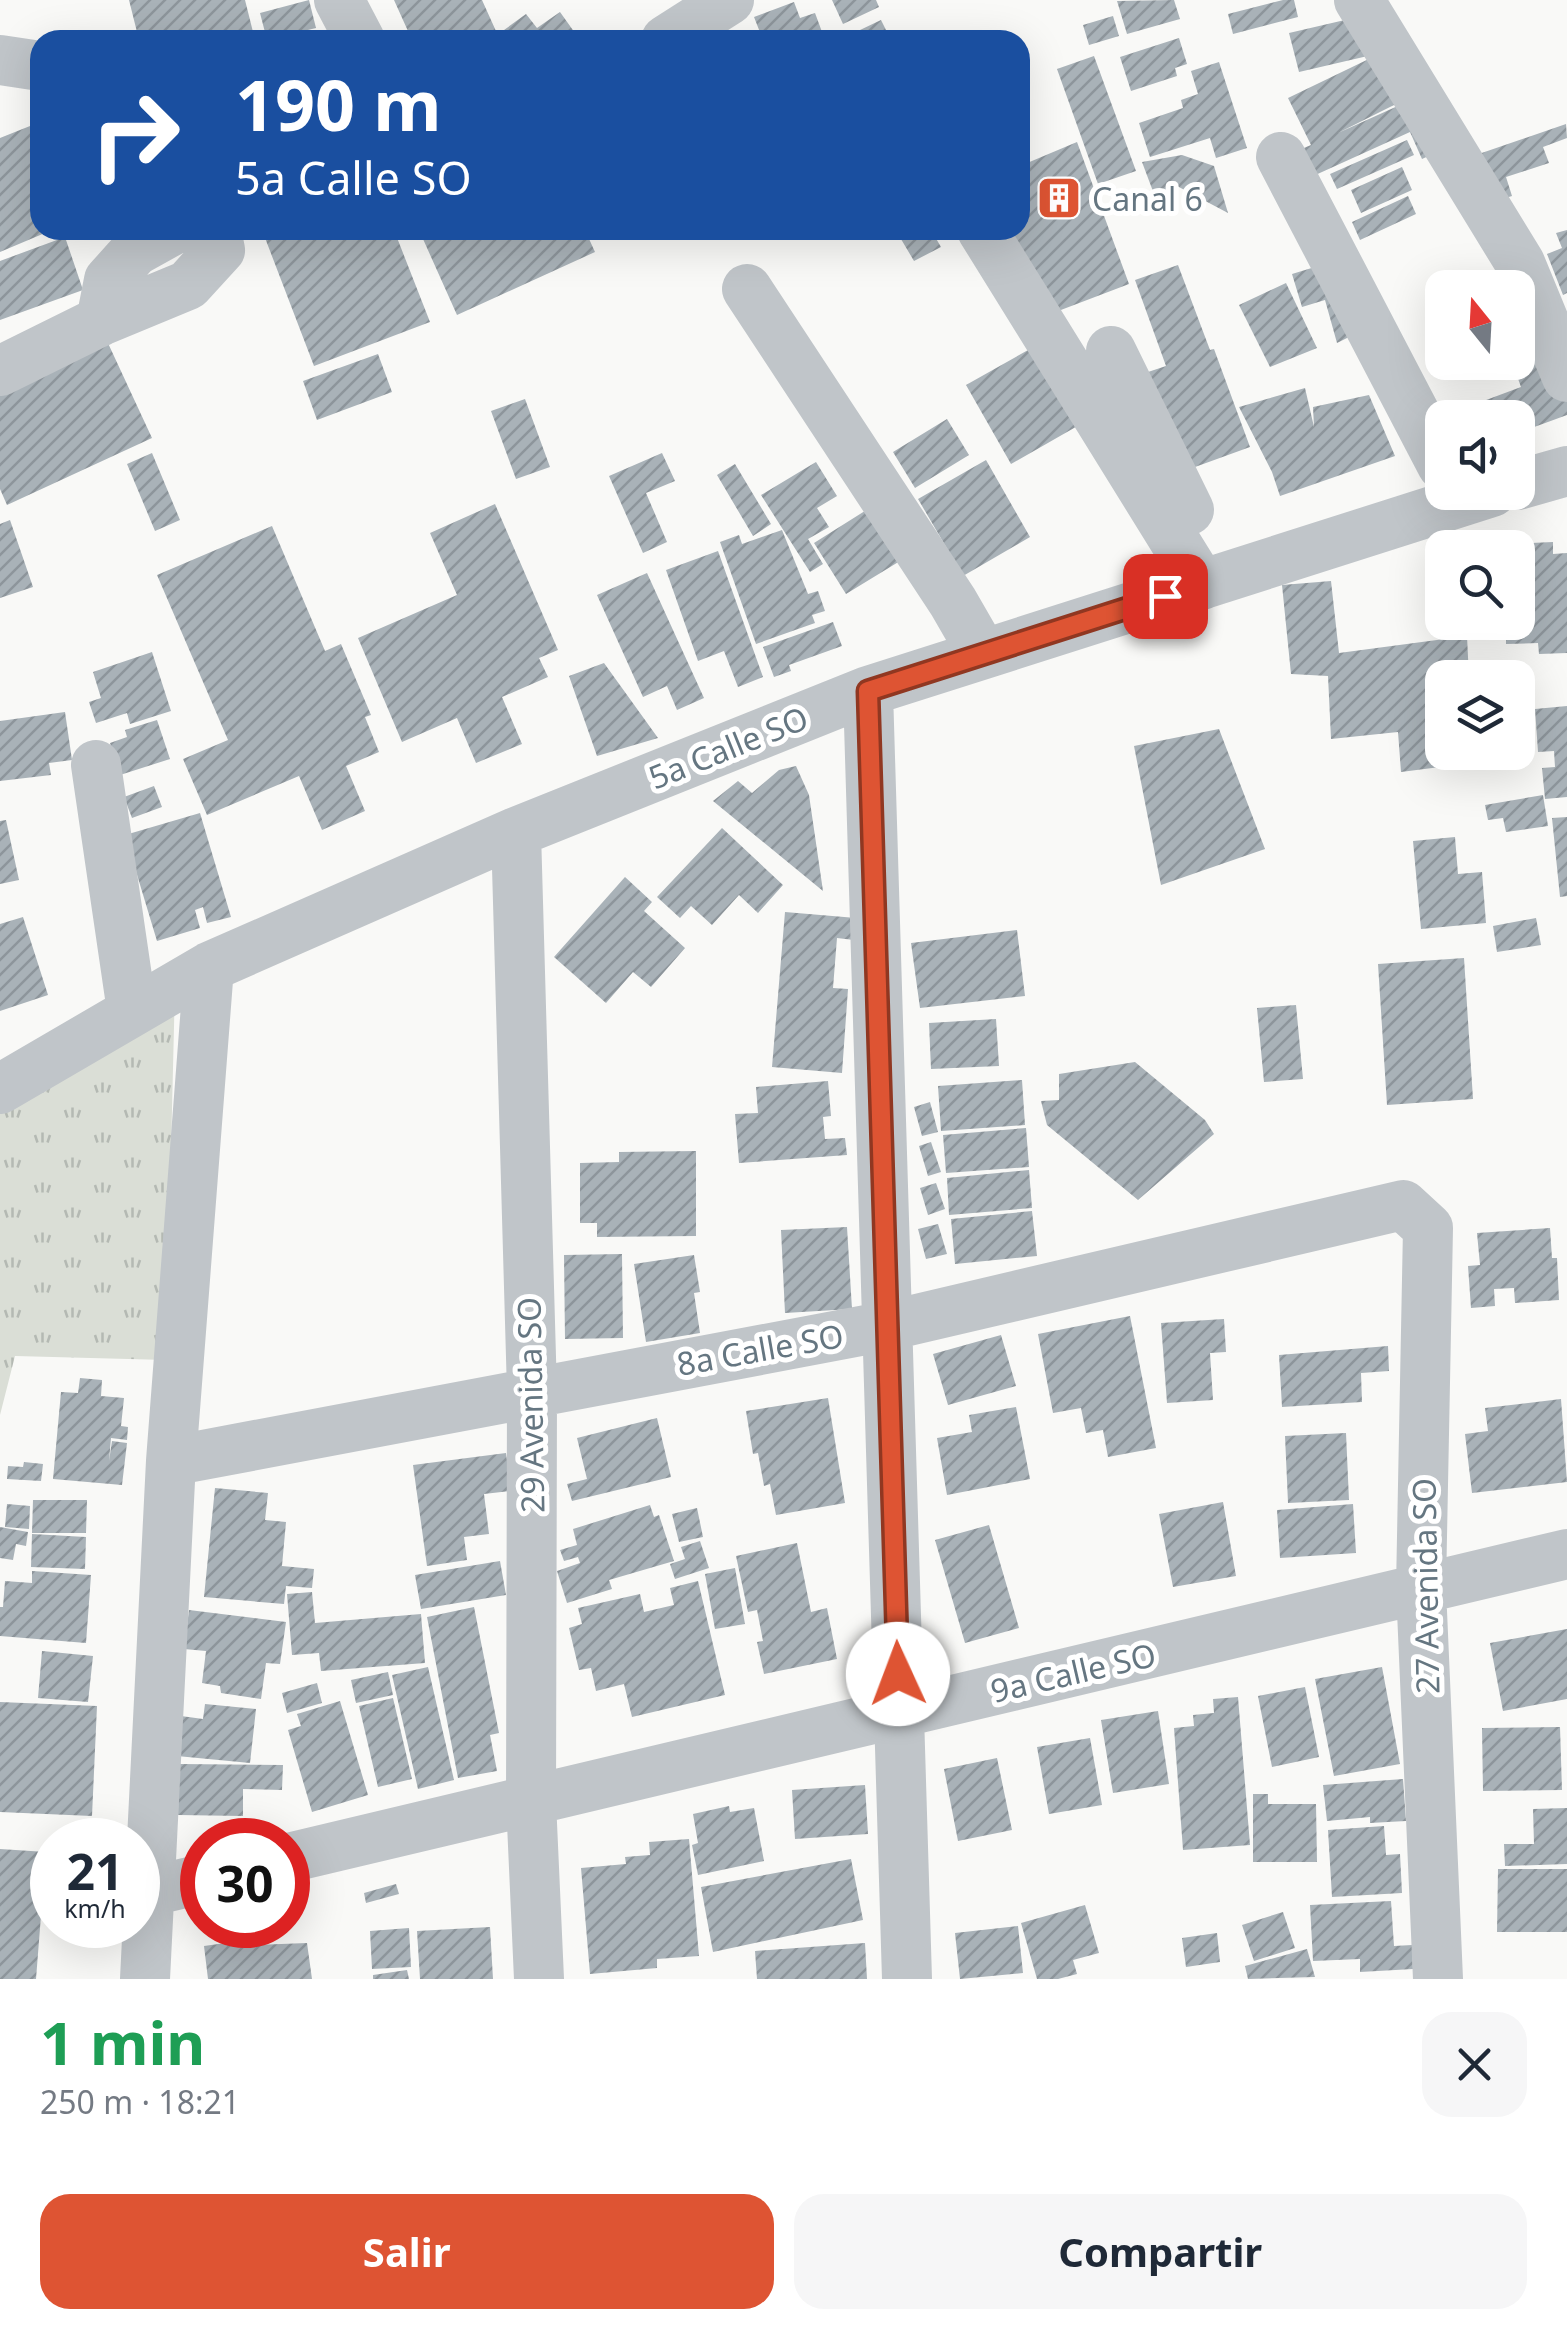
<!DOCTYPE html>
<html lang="es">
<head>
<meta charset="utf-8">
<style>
	body { margin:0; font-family:"Noto Sans",sans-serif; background:#f6f6f7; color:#1f2937; height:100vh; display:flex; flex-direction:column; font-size:38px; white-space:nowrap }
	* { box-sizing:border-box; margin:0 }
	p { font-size:32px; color:#747a83 }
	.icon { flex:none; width:55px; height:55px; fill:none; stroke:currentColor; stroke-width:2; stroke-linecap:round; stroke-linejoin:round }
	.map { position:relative; height:1979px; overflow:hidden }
	.panel { display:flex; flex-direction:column; background:#fff; flex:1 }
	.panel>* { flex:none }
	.top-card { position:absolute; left:30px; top:30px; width:1000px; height:210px; border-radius:30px; box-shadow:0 10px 40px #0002; background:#1a4fa0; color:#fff; overflow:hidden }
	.needle { width:65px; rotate:342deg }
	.tools { position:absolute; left:1425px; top:270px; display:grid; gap:20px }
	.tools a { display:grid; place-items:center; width:110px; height:110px; border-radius:20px; background:#fff; box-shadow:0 10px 40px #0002; font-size:50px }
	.speed { position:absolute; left:30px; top:1818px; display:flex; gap:20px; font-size:50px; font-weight:700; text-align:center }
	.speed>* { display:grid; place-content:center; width:130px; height:130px; border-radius:50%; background:#fff; box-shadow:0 10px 40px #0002; line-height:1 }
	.speed small { font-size:25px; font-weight:400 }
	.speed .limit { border:15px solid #d22; background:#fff; color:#111 }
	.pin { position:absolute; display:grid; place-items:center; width:85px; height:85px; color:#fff; margin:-42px; border-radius:20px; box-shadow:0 5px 15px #0006 }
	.me { position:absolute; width:110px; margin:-55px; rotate:358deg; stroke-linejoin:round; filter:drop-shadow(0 0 8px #0008) }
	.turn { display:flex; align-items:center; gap:35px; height:210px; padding:0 40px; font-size:45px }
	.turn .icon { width:130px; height:130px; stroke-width:2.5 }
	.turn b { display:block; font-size:70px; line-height:85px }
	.round { display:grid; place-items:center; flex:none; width:105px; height:105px; border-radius:30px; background:#f6f6f7 }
	.headline { display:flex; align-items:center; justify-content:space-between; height:170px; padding:0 40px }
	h1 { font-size:60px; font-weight:700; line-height:75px; color:#1e9e55 }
	.primary-button { display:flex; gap:20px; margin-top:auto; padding:20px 40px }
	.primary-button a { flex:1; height:115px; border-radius:30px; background:#de5433; color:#fff; font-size:40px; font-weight:700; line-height:115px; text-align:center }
	.primary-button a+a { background:#f6f6f7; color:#1f2937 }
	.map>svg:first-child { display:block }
	.grass { fill:url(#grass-tufts) }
	.building { fill:url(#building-hatch) }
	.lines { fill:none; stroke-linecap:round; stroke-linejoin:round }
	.minor { stroke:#c0c5c9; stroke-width:50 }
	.route-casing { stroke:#903721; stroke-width:25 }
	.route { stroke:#de5433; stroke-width:18 }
	.labels { text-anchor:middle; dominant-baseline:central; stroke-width:10; stroke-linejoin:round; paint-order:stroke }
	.poi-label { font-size:32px; fill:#657681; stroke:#fff; text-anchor:start }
	.street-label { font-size:32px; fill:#657681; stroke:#fff }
</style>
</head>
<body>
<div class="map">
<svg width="1567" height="1979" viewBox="0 0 1567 1979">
	<defs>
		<pattern id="grass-tufts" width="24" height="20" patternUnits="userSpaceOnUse" patternTransform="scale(2.5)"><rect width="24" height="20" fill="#daded6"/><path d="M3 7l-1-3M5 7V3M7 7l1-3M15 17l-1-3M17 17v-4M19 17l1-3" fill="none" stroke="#b4b9b3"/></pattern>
		<pattern id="building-hatch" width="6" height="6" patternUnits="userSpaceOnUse" patternTransform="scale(2.5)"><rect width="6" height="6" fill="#a9b2b8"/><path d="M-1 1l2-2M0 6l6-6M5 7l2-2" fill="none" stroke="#8d959b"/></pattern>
	</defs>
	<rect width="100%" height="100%" fill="#f9f9f7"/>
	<path class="grass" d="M175 985 166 1360 15 1356 0 1415V1086Z"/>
	<path class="building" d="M129 0H245L255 40H139Z
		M309 0 316 28 267 40 260 13Z
		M394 0H482L500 40H412Z
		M832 0H876L879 7 843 24Z
		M1174 0 1180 19 1127 34 1117 1Z
		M1283 0H1294L1298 17 1233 34 1228 14Z
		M794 2 800 18 815 13 825 40H763L754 17Z
		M560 12 580 40H511L504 30 526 14 537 28Z
		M1113 16 1119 36 1089 45 1083 25Z
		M1362 16 1372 55 1299 72 1289 33Z
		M881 20 891 40H839Z
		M1179 38 1187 64 1175 68 1177 76 1131 91 1120 57Z
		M1094 56 1136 171 1098 184 1057 69Z
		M1375 56 1398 103 1338 133 1411 100 1435 153 1422 159 1410 132 1311 177 1299 150 1311 145 1288 98Z
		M1219 62 1247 148 1216 158 1210 138 1150 157 1139 123 1183 108 1181 100 1198 94 1191 71Z
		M40 122V230H52L0 252V138Z
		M1566 124 1567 138 1543 147 1549 163 1506 177 1512 196 1486 204 1470 157Z
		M1407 140 1414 155 1337 189 1330 174Z
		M1077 142 1129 284 1053 313 1009 230H1020V166Z
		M1182 155 1214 166 1228 213 1177 186 1154 194 1142 162Z
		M1402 167 1412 190 1361 213 1351 190Z
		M1408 196 1416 214 1360 240 1352 222Z
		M262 230H394L430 322 314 366Z
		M419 230H585L595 252 457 315Z
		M904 230H931L941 247 914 261 898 234Z
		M1567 230V293L1563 295 1547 254 1562 248 1556 233Z
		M65 237 83 290 0 320V261Z
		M1328 263 1355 334 1337 343 1325 300 1302 307 1292 274Z
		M1178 265 1210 350 1214 349 1250 447 1184 471 1148 372 1166 366 1135 280Z
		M1286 283 1317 348 1270 367 1239 305Z
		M107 341 152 438 7 505 0 489V390Z
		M1037 345 1081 424 1011 464 966 385Z
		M1549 351 1567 399V415L1518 433V418H1465L1462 409 1521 387 1513 365Z
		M378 354 392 392 317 420 303 381Z
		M1305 388 1314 427 1313 407 1369 395 1395 456 1280 496 1272 472 1239 407Z
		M525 399 550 467 516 479 491 411Z
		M947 419 969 455 915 488 893 452Z
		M152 453 180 520 155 531 127 464Z
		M662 453 675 481 646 493 667 542 643 553 609 476Z
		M986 460 1030 537 963 576 918 499Z
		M816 462 837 496 817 508 829 527 808 539 823 564 810 572 761 495Z
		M735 464 771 524 753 536 717 475Z
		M495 504 558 650 539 658 548 677 502 697 522 744 476 763 457 718 402 742 358 638 457 595 430 533Z
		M868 509 900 561 846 594 814 543Z
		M10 520 33 587 0 598V524Z
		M272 526 325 651 341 644 371 715 365 717 379 752 346 766 365 811 322 830 299 776 207 815 183 759 228 740 157 575Z
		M782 530 808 594 818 591 825 611 812 615 815 623 756 644 720 542 739 535 742 544Z
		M1553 542V554L1567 553V653L1539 654 1538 643 1506 644V622H1518V556L1532 555 1531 543Z
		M718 551 763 677 738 687 724 651 698 661 666 570Z
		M647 573 704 698 677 710 667 686 643 697 597 595Z
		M1331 581 1339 653 1467 636 1469 678H1442L1440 767 1401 772 1398 732 1331 739 1328 676 1291 674 1282 585Z
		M833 622 842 646 789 665 791 671 774 677 763 647Z
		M152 652 171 711 130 724 127 713 96 723 89 702 101 698 93 672Z
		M604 663 658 738 597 756 569 676Z
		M1567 706V797L1545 799 1542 768 1555 767 1554 751 1538 752 1535 709Z
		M65 712 72 760 49 763 51 775 0 781V721Z
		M157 720 170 759 120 775 110 743 127 737 125 730Z
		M1219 729 1265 849 1161 885 1134 746Z
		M796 766 809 795 823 891 713 801 738 781 752 793 779 770Z
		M154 786 162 807 132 818 124 797Z
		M1543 795 1548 826 1506 832 1503 818 1488 820 1485 805Z
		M200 813 231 917 207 923 203 907 195 910 200 928 157 941 125 835Z
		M1567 817V896L1560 897 1552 818Z
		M6 820 19 880 0 884V821Z
		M722 828 783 885 758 913 739 895 712 925 691 906 680 918 657 897Z
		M1455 837 1458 874 1482 872 1486 923 1421 929 1413 841Z
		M625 877 652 902 644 911 685 948 651 987 633 972 606 1003 554 957Z
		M785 912 856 918 854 940 837 938 833 988 848 989 842 1073 772 1067Z
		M23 917 48 995 0 1011V924Z
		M1536 918 1541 945 1497 952 1493 926Z
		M1017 930 1025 996 920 1008 911 943Z
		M1464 958 1473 1099 1387 1105 1378 964Z
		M1296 1005 1303 1079 1264 1082 1257 1008Z
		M996 1019 999 1066 931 1069 929 1023Z
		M1135 1062 1205 1120 1214 1134 1138 1200 1047 1125 1041 1101 1059 1100V1074Z
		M1022 1080 1025 1125 941 1131 938 1086Z
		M828 1081 831 1116 823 1117 825 1139 845 1138 847 1155 739 1163 735 1114 758 1113 756 1087Z
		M930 1102 938 1132 922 1136 914 1107Z
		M1026 1128 1029 1167 946 1173 943 1135Z
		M931 1142 941 1172 928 1176 919 1146Z
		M696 1151V1236L597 1237V1223H580V1163L619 1162V1152Z
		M1029 1170 1032 1208 949 1215 947 1178Z
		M936 1183 945 1209 928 1215 920 1188Z
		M1032 1211 1037 1256 955 1264 951 1219Z
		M938 1224 947 1254 926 1259 918 1229Z
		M847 1227 852 1309 785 1313 781 1230Z
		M1550 1228 1552 1258H1557L1559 1300 1515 1303 1514 1288 1494 1289 1495 1306 1471 1308 1468 1266 1480 1265 1477 1233Z
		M622 1254 623 1338 565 1339 564 1255Z
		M694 1255 700 1292 694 1293 700 1333 646 1342 634 1264Z
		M1130 1316 1156 1448 1108 1457 1103 1430 1086 1433 1081 1408 1053 1413 1038 1334Z
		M1224 1319 1226 1352 1210 1353 1213 1400 1167 1403 1161 1323Z
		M1001 1335 1016 1386 948 1405 933 1354Z
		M1388 1346 1389 1371 1361 1373 1362 1402 1282 1407 1279 1355Z
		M80 1378 102 1380 101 1396 124 1398 121 1426 128 1427 127 1440 111 1438 109 1461 112 1441 127 1443 122 1485 53 1479 61 1392 78 1393Z
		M828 1398 845 1503 776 1515 770 1484 764 1486 758 1453 753 1454 746 1411Z
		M1561 1399 1567 1482 1472 1493 1465 1434 1488 1431 1485 1408Z
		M1016 1407 1030 1479 947 1495 937 1438 972 1432 969 1415Z
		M657 1418 671 1477 572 1501 567 1484 587 1479 577 1438Z
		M1346 1433 1349 1500 1288 1503 1285 1436Z
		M506 1453 511 1491 484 1494 489 1534 464 1537 467 1560 427 1566 413 1465Z
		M24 1462 43 1464 41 1481 7 1479 8 1466 23 1467Z
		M215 1488 268 1493 265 1520 286 1522 282 1566 314 1569 312 1588 286 1586 284 1604 204 1597Z
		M33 1500H87L86 1533H32Z
		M1223 1502 1236 1576 1173 1587 1159 1514Z
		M7 1504 30 1506 29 1529 5 1527Z
		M1353 1504 1356 1553 1280 1558 1277 1510Z
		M650 1505 654 1517 659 1515 674 1561 609 1580 612 1589 567 1603 557 1571 580 1563 578 1557 564 1561 560 1550 577 1545 573 1529Z
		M697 1508 703 1537 679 1542 672 1514Z
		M989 1525 1019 1628 965 1643 935 1540Z
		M0 1527 28 1532 26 1546 16 1544 13 1560 0 1558Z
		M32 1534 86 1537 85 1569 31 1567Z
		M700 1541 709 1568 675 1579 670 1564 685 1559 681 1547Z
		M797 1543 811 1612 827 1608 837 1659 764 1674 757 1642 763 1641 757 1610 748 1612 736 1556Z
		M500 1561 506 1595 421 1609 415 1575Z
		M735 1568 745 1624 715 1629 705 1574Z
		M32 1571 91 1575 86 1643 0 1636V1607H3L5 1581 32 1583Z
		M698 1581 725 1695 632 1717 624 1684 596 1691 591 1668 579 1670 569 1628 582 1624 578 1608 640 1594 644 1612 674 1605 670 1588Z
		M312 1592 315 1623 421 1614 425 1663 321 1671 319 1653 292 1655 287 1594Z
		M474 1607 499 1733 490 1735 497 1771 458 1778 427 1617Z
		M189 1610 286 1622 280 1664 266 1663 261 1699 221 1693 220 1686 202 1683 206 1651 184 1649Z
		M1567 1629V1699L1503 1711 1490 1643Z
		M42 1651 93 1656 88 1702 38 1698Z
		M428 1667 454 1780 418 1789 392 1675Z
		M1382 1667 1400 1764 1334 1776 1315 1679Z
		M388 1672 393 1695 356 1703 351 1680Z
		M317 1683 322 1703 287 1713 282 1693Z
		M1305 1687 1319 1757 1272 1767 1258 1696Z
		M1238 1697 1250 1845 1183 1850 1174 1728 1194 1726 1193 1715 1214 1713 1213 1699Z
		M393 1698 412 1779 378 1787 359 1706Z
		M340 1701 368 1795 312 1812 288 1730 301 1726 297 1714Z
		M0 1702 97 1706 92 1816 0 1812Z
		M205 1704 256 1709 250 1763 177 1756 181 1716 203 1719Z
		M1158 1711 1169 1784 1113 1793 1101 1720Z
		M1560 1727 1562 1790 1483 1791 1482 1728Z
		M1090 1738 1102 1805 1049 1814 1037 1747Z
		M997 1758 1012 1830 958 1841 944 1769Z
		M179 1764 283 1765 282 1790 243 1789V1816L178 1815Z
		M1403 1779 1406 1821 1370 1823V1817L1327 1821 1323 1785Z
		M865 1785 868 1834 795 1839 792 1790Z
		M1253 1794H1268V1804H1316L1317 1862H1253Z
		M729 1806 730 1812 754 1808 764 1861 698 1875 692 1845 698 1843 693 1814Z
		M1567 1808V1864L1505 1866 1504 1844H1534L1533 1809Z
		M1384 1826 1386 1855 1400 1854 1402 1893 1332 1897 1328 1830Z
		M689 1839 699 1956 657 1959V1968L590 1974 581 1868 626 1864 625 1857 650 1855 649 1842Z
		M0 1849 46 1852 36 1979H0Z
		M851 1859 863 1920 713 1952 701 1887Z
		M1498 1869H1567V1932H1497Z
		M396 1884 399 1894 366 1903 364 1893Z
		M1391 1901 1394 1946 1412 1945 1413 1969 1360 1972V1959L1313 1961 1310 1905Z
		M1085 1905 1099 1953 1073 1960 1077 1974 1058 1979H1037L1021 1923Z
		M1283 1912 1295 1948 1254 1961 1242 1925Z
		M1018 1926 1023 1973 960 1979 955 1933Z
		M490 1927 493 1979H420L417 1931Z
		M409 1928 411 1967 372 1969 370 1931Z
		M1217 1933 1220 1962 1186 1967 1182 1938Z
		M254 1939 255 1945 307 1943 312 1979H208L204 1946Z
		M865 1943 867 1979H757L755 1951Z
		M1307 1949 1315 1977 1248 1979 1245 1966Z
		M407 1970 409 1979H373V1975Z"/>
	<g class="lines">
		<path class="minor" d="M339 0 360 40
			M1359 0 1520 263 1567 377
			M666 40 729 0
			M0 60 40 66
			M1281 157 1442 465
			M982 230 1202 585
			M747 289 953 602 983 654
			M101 321 109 280 135 251 173 230
			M1111 351 1189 510
			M0 371 101 321 188 285 220 250 216 230
			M1518 485 1567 471
			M868 691 907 1979
			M96 765 132 1011
			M516 832 532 1392 531 1801 539 1979
			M0 1089 209 967 516 832 868 691 1492 492
			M171 1461 887 1326 1403 1205 1428 1228 1421 1588 1438 1979
			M288 1858 1567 1554
			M151 1891 202 1879
			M145 1979 171 1461 209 967"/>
	</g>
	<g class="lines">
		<defs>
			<path id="route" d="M898 1674 868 691 1165 596"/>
		</defs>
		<use href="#route" class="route-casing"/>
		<use href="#route" class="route"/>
	</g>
	<defs>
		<symbol id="building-square" viewBox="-11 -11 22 22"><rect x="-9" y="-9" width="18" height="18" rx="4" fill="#de5433" stroke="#fff"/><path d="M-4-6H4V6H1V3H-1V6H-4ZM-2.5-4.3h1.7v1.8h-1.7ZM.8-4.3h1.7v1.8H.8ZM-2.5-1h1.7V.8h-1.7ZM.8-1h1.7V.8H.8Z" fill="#fff"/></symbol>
	</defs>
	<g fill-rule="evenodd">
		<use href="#building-square" x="1034" y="173" width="50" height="50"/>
	</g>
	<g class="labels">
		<g class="poi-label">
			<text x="1092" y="198">Canal 6</text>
		</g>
		<g class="street-label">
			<text transform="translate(728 747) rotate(-22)">5a Calle SO</text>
			<text transform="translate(760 1349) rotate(-10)">8a Calle SO</text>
			<text transform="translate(530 1405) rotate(-91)">29 Avenida SO</text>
			<text transform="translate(1425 1586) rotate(-91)">27 Avenida SO</text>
			<text transform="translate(1073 1672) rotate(-13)">9a Calle SO</text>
		</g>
	</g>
</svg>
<div class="tools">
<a><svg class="needle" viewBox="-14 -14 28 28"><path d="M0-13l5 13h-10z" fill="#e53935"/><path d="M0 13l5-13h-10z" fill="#747a83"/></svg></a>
<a><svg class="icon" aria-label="sound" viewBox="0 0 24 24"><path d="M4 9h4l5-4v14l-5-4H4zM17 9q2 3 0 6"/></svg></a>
<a><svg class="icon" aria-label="search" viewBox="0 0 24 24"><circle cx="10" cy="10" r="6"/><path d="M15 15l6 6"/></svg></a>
<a><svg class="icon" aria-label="layers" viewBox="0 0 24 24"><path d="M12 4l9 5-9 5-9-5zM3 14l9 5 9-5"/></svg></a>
</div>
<div class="speed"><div>21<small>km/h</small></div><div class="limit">30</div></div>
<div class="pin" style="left:1165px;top:596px;background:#d93025"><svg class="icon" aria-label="arrive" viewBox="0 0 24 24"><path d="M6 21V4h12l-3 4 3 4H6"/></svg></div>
<svg class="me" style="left:898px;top:1674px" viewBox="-20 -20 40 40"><circle r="19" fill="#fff"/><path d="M0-13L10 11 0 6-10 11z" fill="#de5433"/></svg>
<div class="top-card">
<div class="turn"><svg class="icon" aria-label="right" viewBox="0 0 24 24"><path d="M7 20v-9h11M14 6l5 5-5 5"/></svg><div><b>190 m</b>5a Calle SO</div></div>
</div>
</div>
<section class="panel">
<div class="headline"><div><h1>1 min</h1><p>250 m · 18:21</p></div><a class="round"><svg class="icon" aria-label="close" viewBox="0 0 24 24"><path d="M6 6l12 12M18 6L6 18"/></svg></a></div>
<div class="primary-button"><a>Salir</a><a>Compartir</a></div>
</section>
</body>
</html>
